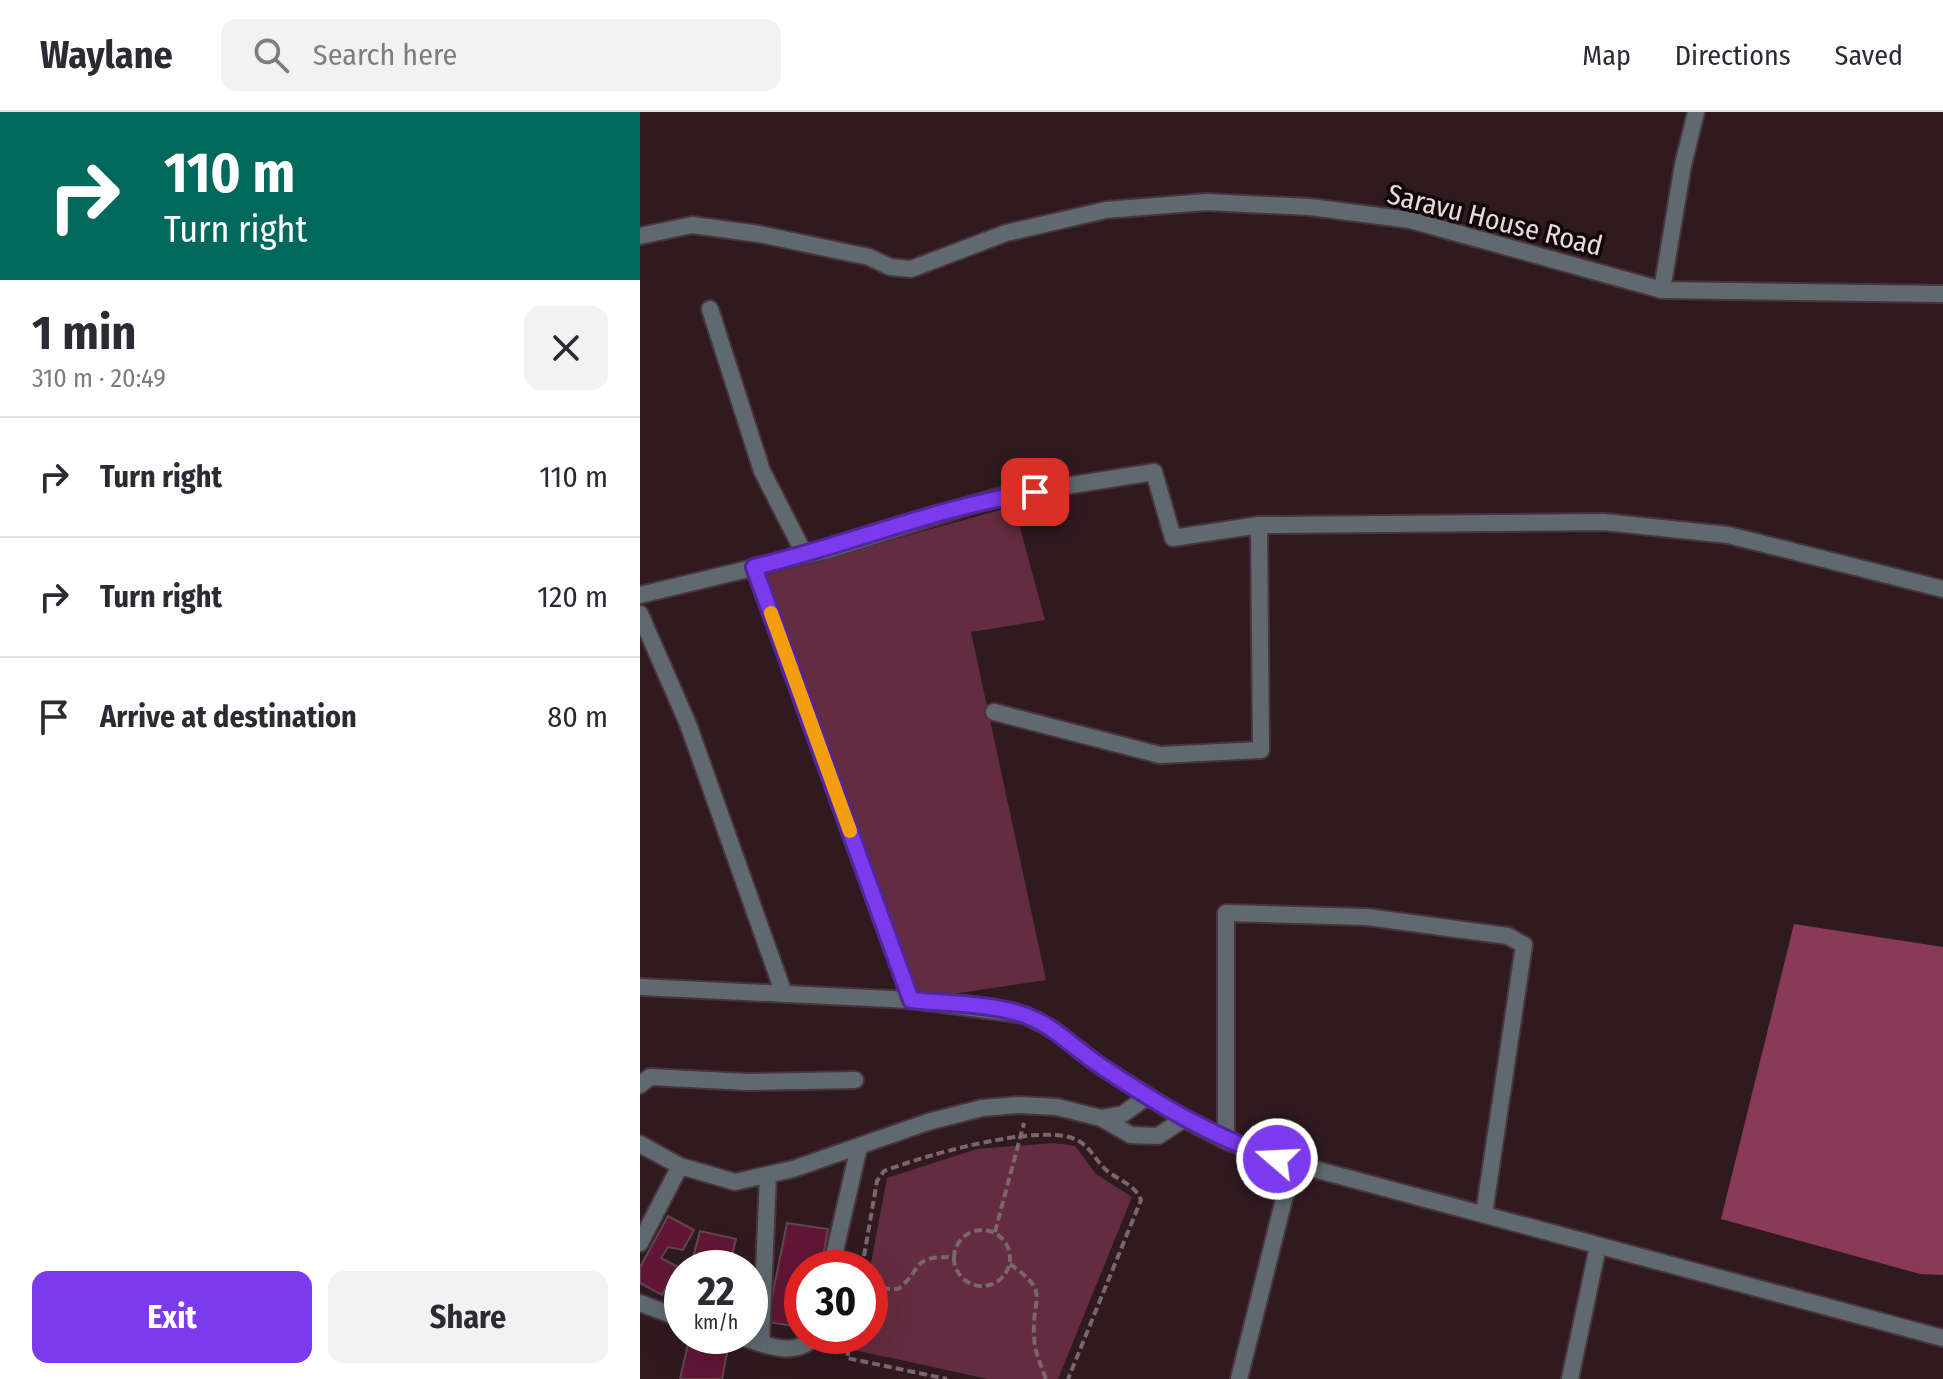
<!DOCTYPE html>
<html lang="en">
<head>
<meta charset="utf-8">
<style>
	body { margin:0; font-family:"Fira Sans Condensed",sans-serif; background:#f2f2f3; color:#2b2b33; height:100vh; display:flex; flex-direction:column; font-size:30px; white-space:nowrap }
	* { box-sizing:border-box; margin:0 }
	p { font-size:26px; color:#7c7c81 }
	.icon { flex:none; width:44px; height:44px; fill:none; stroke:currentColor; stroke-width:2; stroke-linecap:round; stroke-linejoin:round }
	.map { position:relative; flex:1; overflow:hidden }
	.drawer { display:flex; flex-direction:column; background:#fff; width:640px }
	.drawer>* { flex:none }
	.top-card { background:#00695c; color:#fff; overflow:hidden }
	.speed { position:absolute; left:24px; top:1138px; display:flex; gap:16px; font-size:40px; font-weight:700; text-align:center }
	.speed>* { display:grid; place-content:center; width:104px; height:104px; border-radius:50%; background:#fff; box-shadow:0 8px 32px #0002; line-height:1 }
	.speed small { font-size:20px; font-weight:400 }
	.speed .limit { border:12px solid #d22; background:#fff; color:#111 }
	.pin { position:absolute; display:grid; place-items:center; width:68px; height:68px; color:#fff; margin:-34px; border-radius:16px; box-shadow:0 4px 12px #0006 }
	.me { position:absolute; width:88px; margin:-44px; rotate:289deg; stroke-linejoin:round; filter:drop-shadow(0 0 6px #0008) }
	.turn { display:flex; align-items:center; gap:28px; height:168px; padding:0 32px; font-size:36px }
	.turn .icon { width:104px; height:104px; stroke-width:2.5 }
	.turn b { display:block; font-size:56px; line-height:68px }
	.round { display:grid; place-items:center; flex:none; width:84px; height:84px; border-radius:16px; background:#f2f2f3 }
	.head { display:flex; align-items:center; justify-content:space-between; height:136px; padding:0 32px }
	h1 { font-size:48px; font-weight:700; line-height:60px }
	.button { display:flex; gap:16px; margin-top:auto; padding:16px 32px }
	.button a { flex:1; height:92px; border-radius:16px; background:#7c3aed; color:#fff; font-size:32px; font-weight:700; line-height:92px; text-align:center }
	.button a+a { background:#f2f2f3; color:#2b2b33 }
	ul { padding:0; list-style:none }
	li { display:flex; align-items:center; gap:24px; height:120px; padding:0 32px; border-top:2px solid #e1e1e2 }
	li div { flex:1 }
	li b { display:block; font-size:30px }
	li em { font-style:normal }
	header { display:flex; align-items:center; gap:48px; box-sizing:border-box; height:112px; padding:0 40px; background:#fff; border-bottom:2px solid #e1e1e2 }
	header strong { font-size:38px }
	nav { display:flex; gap:44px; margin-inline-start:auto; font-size:28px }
	.search { width:560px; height:72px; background:#f2f2f3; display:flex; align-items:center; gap:20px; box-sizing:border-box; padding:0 28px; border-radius:16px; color:#7c7c81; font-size:30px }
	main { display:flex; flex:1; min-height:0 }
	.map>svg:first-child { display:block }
	.green { fill:#642c40 }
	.forest { fill:#883a56 }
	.building { fill:#621636; stroke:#60474e; stroke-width:2 }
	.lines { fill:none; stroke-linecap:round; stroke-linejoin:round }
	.street-casing { stroke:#49353b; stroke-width:20 }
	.path { stroke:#79676c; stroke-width:4; stroke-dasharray:8 4; stroke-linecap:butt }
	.street { stroke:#5f696f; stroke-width:16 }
	.route-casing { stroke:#51269a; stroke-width:20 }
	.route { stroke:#7c3aed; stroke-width:14 }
	.slow { stroke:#f59e0b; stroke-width:14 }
	.labels { text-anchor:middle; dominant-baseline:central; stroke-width:7; stroke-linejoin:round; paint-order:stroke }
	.street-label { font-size:28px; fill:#eadbdf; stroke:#11080a }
</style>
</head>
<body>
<header>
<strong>Waylane</strong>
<div class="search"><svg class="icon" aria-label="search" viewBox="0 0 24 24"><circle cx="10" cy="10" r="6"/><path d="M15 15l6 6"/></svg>Search here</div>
<nav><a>Map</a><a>Directions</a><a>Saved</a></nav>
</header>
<main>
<section class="drawer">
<div class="top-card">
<div class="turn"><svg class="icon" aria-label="right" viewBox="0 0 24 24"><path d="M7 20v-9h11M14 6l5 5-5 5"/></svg><div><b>110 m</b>Turn right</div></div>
</div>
<div class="head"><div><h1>1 min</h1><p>310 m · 20:49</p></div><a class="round"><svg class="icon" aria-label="close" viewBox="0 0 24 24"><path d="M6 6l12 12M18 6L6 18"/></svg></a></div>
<ul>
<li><svg class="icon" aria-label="right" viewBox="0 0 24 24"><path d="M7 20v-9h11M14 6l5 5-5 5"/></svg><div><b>Turn right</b></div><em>110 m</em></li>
<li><svg class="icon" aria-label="right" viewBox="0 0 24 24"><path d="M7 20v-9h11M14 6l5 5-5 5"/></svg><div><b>Turn right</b></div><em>120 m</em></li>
<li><svg class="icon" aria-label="arrive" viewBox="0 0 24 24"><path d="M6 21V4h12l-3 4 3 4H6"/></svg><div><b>Arrive at destination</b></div><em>80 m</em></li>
</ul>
<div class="button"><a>Exit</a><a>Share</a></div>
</section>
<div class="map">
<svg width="1303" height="1267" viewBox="0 0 1303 1267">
	<rect width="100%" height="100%" fill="#2f1a20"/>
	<path class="green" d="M374 394 405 508 331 520 406 868 271 888 124 464Z
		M414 1031 435 1034 456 1062 492 1085 418 1267H348L214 1238 217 1224H230V1156L247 1066 337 1037Z"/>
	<path class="forest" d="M1154 812 1303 835V1163L1280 1162 1081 1107Z"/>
	<path class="building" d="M28 1104 54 1118 43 1138 28 1135 21 1146 38 1155 22 1183 0 1171V1155Z
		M147 1111 188 1117 181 1156H162V1215L127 1210Z
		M60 1119 96 1127 91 1147 108 1151 107 1156 51 1153Z
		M48 1232 87 1241 82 1267H40Z"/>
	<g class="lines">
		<defs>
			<path id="street" d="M0 124 52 113 119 122 229 145 250 155 271 157 366 121 466 98 566 90 670 95 770 108 1022 178 1303 182
				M1022 178 1043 53 1056 0
				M70 197 122 359 165 443
				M114 455 271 888
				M0 483 188 438 357 385 514 360 533 426 619 413
				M0 502 48 612 144 882
				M354 600 520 643 621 638 619 413 964 410 1088 423 1303 477
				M0 875 271 888 385 903 414 918 457 952 544 1007 586 1029 637 1047 1303 1226
				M0 973 10 965 107 970 215 968
				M461 1006 483 1002 508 984
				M586 1029V801L727 805 868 824 884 833 844 1102
				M0 1032 40 1054 95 1070 153 1057 288 1010 342 996 379 993 417 995 461 1006 491 1023 518 1024 544 1007
				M0 1131 40 1054
				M191 1156 219 1035
				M0 1191 42 1207
				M98 1224C120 1231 157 1248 174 1224
				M121 1231 128 1063
				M599 1267 653 1051
				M930 1267 958 1134"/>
		</defs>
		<use href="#street" class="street-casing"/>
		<path class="path" d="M314 1146a28 28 0 1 1 56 0a28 28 0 1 1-56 0Z
			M355 1120 384 1011
			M370 1152C411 1181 392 1183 394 1223 394 1238 401 1254 406 1267
			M222 1156 237 1069 244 1059C283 1044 396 1011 435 1027 449 1033 455 1047 465 1057 477 1068 495 1072 501 1088L428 1267
			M230 1176 258 1177C284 1157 269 1144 313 1145
			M211 1224 207 1246 307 1267"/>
		<use href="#street" class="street"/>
	</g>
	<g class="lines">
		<defs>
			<path id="route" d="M395 380C300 394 208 433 114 455L271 888C307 892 352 891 387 904 414 914 434 936 458 952 515 991 571 1024 637 1047"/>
		</defs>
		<use href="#route" class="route-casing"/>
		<use href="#route" class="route"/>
		<path class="slow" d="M131 501 210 719"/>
	</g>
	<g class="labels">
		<g class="street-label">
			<text transform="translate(855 108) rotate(14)">Saravu House Road</text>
		</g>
	</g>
</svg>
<div class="speed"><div>22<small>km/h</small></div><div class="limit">30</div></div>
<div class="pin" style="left:395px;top:380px;background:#d93025"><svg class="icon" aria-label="arrive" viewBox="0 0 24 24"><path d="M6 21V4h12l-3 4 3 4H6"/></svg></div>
<svg class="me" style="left:637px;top:1047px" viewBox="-20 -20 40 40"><circle r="17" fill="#7c3aed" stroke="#fff" stroke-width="3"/><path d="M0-11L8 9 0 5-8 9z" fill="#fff"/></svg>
</div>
</main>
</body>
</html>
